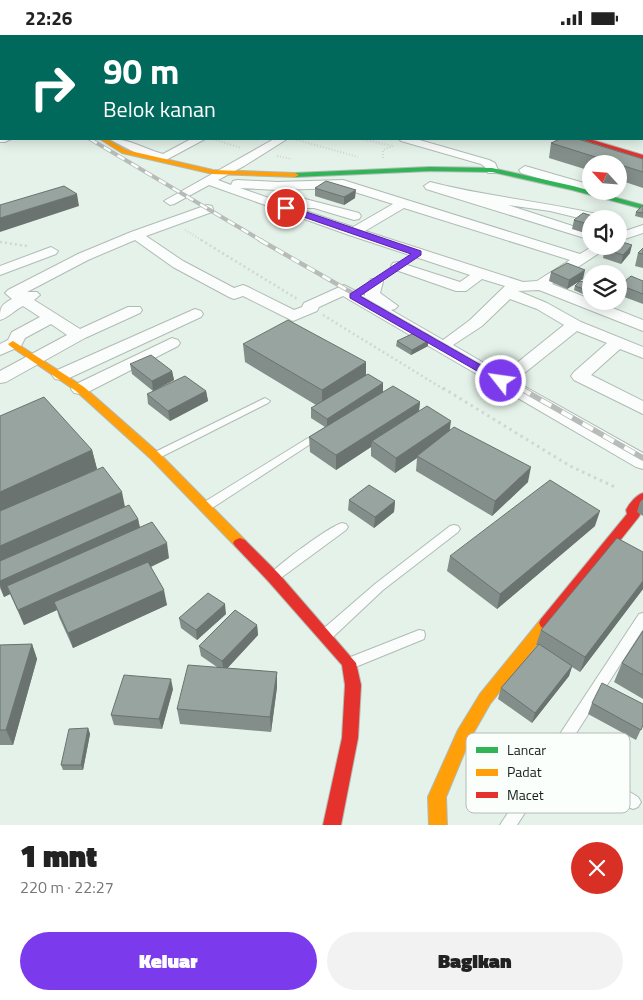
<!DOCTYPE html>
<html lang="id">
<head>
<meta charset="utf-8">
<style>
	body { margin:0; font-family:"Titillium Web",sans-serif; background:#f2f2f2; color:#222; height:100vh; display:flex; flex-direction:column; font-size:19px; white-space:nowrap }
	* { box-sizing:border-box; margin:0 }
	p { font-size:16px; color:#767676 }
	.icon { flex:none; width:28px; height:28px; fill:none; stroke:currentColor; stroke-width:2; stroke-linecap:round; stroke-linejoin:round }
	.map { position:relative; height:790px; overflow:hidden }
	.side { display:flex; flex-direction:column; background:#fff; flex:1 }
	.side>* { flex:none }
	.banner { position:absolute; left:0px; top:0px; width:644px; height:105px; box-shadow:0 2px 12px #0003; background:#00695c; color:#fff; overflow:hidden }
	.needle { width:32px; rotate:296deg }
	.buttons { position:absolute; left:582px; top:120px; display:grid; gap:10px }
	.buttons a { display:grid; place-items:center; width:45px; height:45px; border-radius:50%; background:#fff; box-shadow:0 2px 12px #0003; font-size:25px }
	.pin { position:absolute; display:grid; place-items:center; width:42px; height:42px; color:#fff; margin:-21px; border:2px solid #fff; border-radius:50%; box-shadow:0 1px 5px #0007 }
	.me { position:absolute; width:55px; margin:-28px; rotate:300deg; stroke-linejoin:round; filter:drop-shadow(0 0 4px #0008) }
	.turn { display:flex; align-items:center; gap:18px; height:105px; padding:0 20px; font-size:22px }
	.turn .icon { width:65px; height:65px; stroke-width:2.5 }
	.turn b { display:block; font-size:35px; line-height:42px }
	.round { display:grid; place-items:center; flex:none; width:52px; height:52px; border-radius:26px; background:#f2f2f2 }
	.summary { display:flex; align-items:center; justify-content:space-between; height:85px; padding:0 20px }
	h1 { font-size:30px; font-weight:800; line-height:38px }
	.primary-button { display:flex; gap:10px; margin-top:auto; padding:10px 20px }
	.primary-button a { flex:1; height:58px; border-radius:30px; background:#7c3aed; color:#fff; font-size:20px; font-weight:800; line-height:58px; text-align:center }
	.primary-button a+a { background:#f2f2f2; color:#222 }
	.status { display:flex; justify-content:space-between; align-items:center; height:35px; padding:0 25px; background:#fff; direction:ltr }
	.status svg { height:14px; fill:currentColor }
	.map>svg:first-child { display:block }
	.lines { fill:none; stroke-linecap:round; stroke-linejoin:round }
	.lane-casing { stroke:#b0bbb4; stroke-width:2 }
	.street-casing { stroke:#b0bbb4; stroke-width:2 }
	.fast-casing { stroke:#b0bbb4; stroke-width:2 }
	.slow-casing { stroke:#b0bbb4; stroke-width:2 }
	.jam-casing { stroke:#b0bbb4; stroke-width:2 }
	.path-far2 { stroke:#d1d6d3; stroke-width:2; stroke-dasharray:1 2; stroke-linecap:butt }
	.path-far1 { stroke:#d1d6d3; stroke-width:2.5; stroke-dasharray:2 3; stroke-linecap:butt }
	.path { stroke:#d1d6d3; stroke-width:3; stroke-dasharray:2.5 4; stroke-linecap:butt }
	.lane { fill:#fbfdfc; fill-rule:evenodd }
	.street { fill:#fbfdfc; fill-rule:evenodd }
	.fast { fill:#30b455; fill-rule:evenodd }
	.slow { fill:#ff9f0a; fill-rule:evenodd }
	.jam { fill:#e5322d; fill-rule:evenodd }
	.rail-far2-casing { stroke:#b7bbb9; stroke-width:4 }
	.rail-far1-casing { stroke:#b7bbb9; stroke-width:4.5 }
	.rail-casing { stroke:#b7bbb9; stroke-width:5.5 }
	.rail-far2 { stroke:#fafffc; stroke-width:2.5; stroke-dasharray:8; stroke-linecap:butt }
	.rail-far1 { stroke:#fafffc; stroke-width:3; stroke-dasharray:9; stroke-linecap:butt }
	.rail { stroke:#fafffc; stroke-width:4; stroke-dasharray:12; stroke-linecap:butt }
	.wall { fill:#838d89 }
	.shaded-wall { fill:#6a736f }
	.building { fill:#98a49f; stroke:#6a736f }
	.route { fill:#7c3aed; stroke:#51269a }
	.key { fill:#fafffc; stroke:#b6bcb8; stroke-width:1 }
	.key-label { font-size:14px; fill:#17201b }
</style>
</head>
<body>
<div class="status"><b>22:26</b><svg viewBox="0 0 49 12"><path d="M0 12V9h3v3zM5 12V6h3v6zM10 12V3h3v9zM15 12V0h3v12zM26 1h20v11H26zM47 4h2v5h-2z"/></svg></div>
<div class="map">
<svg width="643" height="790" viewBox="0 0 643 790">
	<rect width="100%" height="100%" fill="#e4f2e9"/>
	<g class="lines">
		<defs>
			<path id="lane" d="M265 363 270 366 268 368 159 423 155 424 150 421 151 419Z
				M308 403 313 406 312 408 209 475H201L199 472 201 469Z
				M342 488 346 489 348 492 346 495 278 545 274 547 270 545 268 542C274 532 330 491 342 488Z
				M454 490 458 491 460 494 458 497 383 555 333 602 328 603 323 602 322 598 323 594 375 549 450 491Z
				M643 578V594L564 717 638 762 641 767 638 772 633 774 628 772 557 728 517 790H500L639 579Z
				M419 595 424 596 425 600 424 604 353 633 348 631 346 627 348 623Z"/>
			<path id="street" d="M9 0H22L23 1H10Z
				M94 0H105L106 1H95Z
				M433 0H444L445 1H434Z
				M502 0H509L510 1H501Z
				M642 15H643L642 22Z
				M0 37H1V44H0Z
				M642 61H643V67H642Z
				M0 88H1V94H0Z
				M0 101 1 104H11L5 107H0Z
				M109 104C128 103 145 114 163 119L191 104H205L164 126 138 119Z
				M274 104H287L244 131 218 145 231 150 233 146 237 145 277 147 343 145 580 219 593 211H610L552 249 643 285V296L539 255 518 256 547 268 581 287 643 312V323L620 314 591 340 643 366V379L574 345 571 341 574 337 607 308 577 296 517 344 513 345 643 418V434L636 432 343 261 319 272 317 276 293 286 243 261 234 264 229 262 173 232 135 205 88 225 27 257H37L40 260 34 265 80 294 128 272H140L142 275 140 278 85 303 6 347 0 348V336L67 300 51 289 25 303 21 311 0 320V309L8 305 12 297 40 282 23 271C14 275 10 282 0 285 0 272 1 270 12 264L5 258 8 255 78 219 131 197 207 170 212 171 213 174 212 177 146 201 183 226 234 253 243 250 248 252 294 275 302 272 304 268 344 250 365 261C364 255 367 249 371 244H381L383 247 380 258 398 271 395 274 391 275 443 305 470 285 505 251 482 244 466 256H456L393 234 391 231 393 228 398 227 460 247 470 240 349 200 209 150 174 169 170 170 164 166ZM240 153 277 155 342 153 393 169 353 192 297 173H314L354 185 359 184 361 181 359 178 305 164H298L286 169ZM404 173 570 225 537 246 523 247 365 196ZM510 264 537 274 564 290 503 339 453 310 482 291Z
				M399 104H416L489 125 495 128 498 135 496 138H488L485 132 481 129 401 106Z
				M525 131 591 150V156H596L587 157 521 138 519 135Z
				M430 147C488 162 548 167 606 181L607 184H591V186L550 176 508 170 591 197V205L426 154 424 151Z
				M643 190V198L619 206V198Z
				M51 212 58 216 56 219 0 240V231Z
				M195 274 201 276 203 279 201 282 67 344 61 345 55 344 52 340 55 336Z
				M172 303 178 305 180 308 178 311 86 358 80 359 74 358 71 354 74 350Z"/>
			<path id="fast" d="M246 0H255L256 1H248Z
				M430 132 492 133 573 151 643 170V174L572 155 492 137 430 136 295 142 291 140 295 138Z"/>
			<path id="slow" d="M100 104H107L126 115 213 135 295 138 299 140 295 142 213 139 122 118Z
				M13 306 84 352 159 418 245 505 247 508 245 511 240 513 235 511 151 424 76 356 10 311 8 309Z
				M546 582 551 584 553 588 551 592 490 669 470 704 446 762 447 790H429L428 762 458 695 480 659 541 584Z"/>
			<path id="jam" d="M580 104H589L643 120V124Z
				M643 458V470L639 476 640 480 638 483 551 592 546 594 541 592 539 588 541 584 627 479 626 475C629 469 636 460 643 458Z
				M240 503 245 505 279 539 356 628 361 650 358 703 341 790H323L342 703 345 650 342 630 269 547 235 511 233 508 235 505Z"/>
		</defs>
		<use href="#lane" class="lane-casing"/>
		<use href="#street" class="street-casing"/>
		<use href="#fast" class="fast-casing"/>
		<use href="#slow" class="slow-casing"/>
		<use href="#jam" class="jam-casing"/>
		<path class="path-far2" d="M213 104 241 113
			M294 104 358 122
			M361 104 393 111
			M277 121 292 124
			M383 123V115L393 111
			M185 195 203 206"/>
		<path class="path-far1" d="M201 205 299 265
			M0 207 27 211
			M323 280 445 355"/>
		<path class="path" d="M443 353 570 431 617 453"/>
		<use href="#lane" class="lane"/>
		<use href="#street" class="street"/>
		<use href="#fast" class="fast"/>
		<use href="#slow" class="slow"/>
		<use href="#jam" class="jam"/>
		<defs>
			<path id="rail-far2" d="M90 104 262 206"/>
			<path id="rail-far1" d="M260 205 522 355"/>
			<path id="rail" d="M520 353 643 423"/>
		</defs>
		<use href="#rail-far2" class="rail-far2-casing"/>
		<use href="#rail-far1" class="rail-far1-casing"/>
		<use href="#rail" class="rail-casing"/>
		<use href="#rail-far2" class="rail-far2"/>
		<use href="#rail-far1" class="rail-far1"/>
		<use href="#rail" class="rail"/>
	</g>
	<path class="wall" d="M186 0H239L242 1H186Z
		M551 108 643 124V153L619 145V129H591V136L549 123Z
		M315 153 355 163 344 170 315 161Z
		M643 170V183L635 181 636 177Z
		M591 184V200L572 194 574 185Z
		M643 213V233L635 231 638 218Z
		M605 214 630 218 621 229 603 223Z
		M551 237 583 244 567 254 549 246Z
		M643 246V269L619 260 620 250Z
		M591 248V262L586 260 587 256 583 259 574 255 575 251 590 249Z
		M397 306 428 311 411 320 396 311Z
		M243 309 366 340 383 348V357L420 367 419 376 450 395 528 447 492 481 416 436 417 423 395 438 371 421V412L336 435 310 417 309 402 325 392 311 383V373L316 370 245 327Z
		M130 329 172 336 174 345 153 356 132 339Z
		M206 356 208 366 170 386 148 369 147 359Z
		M0 381 92 415 97 434 77 443 125 471 138 484 140 492 169 523 151 532 167 570 73 613 59 582 57 575 24 590 10 559 4 562 0 553Z
		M643 464V481L637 477 640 467Z
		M349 465 395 466 394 477 374 493 348 475Z
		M595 491 497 574 447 536 450 521Z
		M643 517V554L580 637 572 632 569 641 532 688 498 664 501 653 538 610H536L541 595Z
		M226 579 197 605 181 593 179 583Z
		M257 590 258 600 227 633 277 637V652L271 697 180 689 177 674 217 632 201 621 199 611Z
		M643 596V664L614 647 622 628Z
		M32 609 37 624 13 710H0V610Z
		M173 654 162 694 114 690 111 680Z
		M592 668 643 690 636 705 588 679Z
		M88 693 90 699 83 735H63L61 730Z"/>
	<path class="shaded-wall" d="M356 155 355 163 344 170V162Z
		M77 159 79 171 0 197V183Z
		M632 210 630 218 621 229 623 220Z
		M585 235 583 244 567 254 569 245Z
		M588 252 587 256 583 259 584 254Z
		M428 306V311L411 320 412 315Z
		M366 327V346L322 374V355Z
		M172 336 174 345 153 356 152 346Z
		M383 348V358L327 394V384Z
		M206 356 208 366 170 386 168 376Z
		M420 367 418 382 372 406 371 412 336 435V420Z
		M451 386 449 401 417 421V423L395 438 396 423Z
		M92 415 97 434 0 480V457Z
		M531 432 528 447 492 481 495 466Z
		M122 457 125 472 0 529V511Z
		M395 466 394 477 374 493 375 482Z
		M600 476 595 491 497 574 500 559Z
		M138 484 141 499 7 551 10 559 4 562 0 550V546Z
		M167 508 169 523 58 575 54 567 57 575 24 590 18 575Z
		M643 546V554L580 637 585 622Z
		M164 555 167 570 73 613 68 598Z
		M225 569 226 579 197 605 196 595Z
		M257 590 258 600 224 637 222 626Z
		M32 609 37 624 13 710 6 695Z
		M572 631 569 641 532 688 535 678Z
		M277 637V652L271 697 270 682Z
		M171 644 173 654 162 694 159 684Z
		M88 693 90 699 83 735 81 730Z"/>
	<path class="building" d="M195 0H239L242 1H200Z
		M560 104H578L643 124V137L551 108Z
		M326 146 356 155 344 162 315 153Z
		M64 151 77 159 0 183V170Z
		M643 170V178L636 177Z
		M583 178 602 184H591V190L574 185Z
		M619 206 632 210 623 220 605 214 608 211H619Z
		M643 213V219L638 218Z
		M567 228 585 235 569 245 551 237Z
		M631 241 643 246V259L620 250Z
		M580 246 590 249 584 254 575 251Z
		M288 285 366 327 322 355 243 309Z
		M414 298 428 306 412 315 397 306Z
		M151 320 172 336 152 346 130 329Z
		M368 339 383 348 327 384 311 373Z
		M185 341 206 356 168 376 147 359Z
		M393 351 420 367 336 420 309 402Z
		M44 362 92 415 0 457V381Z
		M427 371 451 386 396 423 372 406Z
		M454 392 531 432 495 466 417 421Z
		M103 432 122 457 0 511V476Z
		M550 445 600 476 500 559 450 521Z
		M369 450 395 466 375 482 349 465Z
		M129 470 138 484 0 546V526Z
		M152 487 167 508 18 575 7 551Z
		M617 503 643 517V546L585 622 541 595Z
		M148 527 164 555 68 598 54 567Z
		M208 558 225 569 196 595 179 583Z
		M235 575 257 590 222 626 199 611Z
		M643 596V640L622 628Z
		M32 609 6 695H0V610Z
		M539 609 572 631 535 678 501 653Z
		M188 630 277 637 270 682 177 674Z
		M124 640 171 644 159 684 111 680Z
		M602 648 643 669V690L641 695 592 668Z
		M88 693 81 730H61L69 694Z"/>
	<path class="route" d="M283 171H289L421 216V220L360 261 505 344 507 346 505 348H498L350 263V259L411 219 283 175Z"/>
	<rect x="466" y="698" width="164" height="80" rx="8" class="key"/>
	<rect x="476" y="712" width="22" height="6" fill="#30b455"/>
	<rect x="476" y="734" width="22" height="7" fill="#ff9f0a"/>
	<rect x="476" y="757" width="22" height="6" fill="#e5322d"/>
	<g class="key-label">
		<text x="507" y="720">Lancar</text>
		<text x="507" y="742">Padat</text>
		<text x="507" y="765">Macet</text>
	</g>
</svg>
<div class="buttons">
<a><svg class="needle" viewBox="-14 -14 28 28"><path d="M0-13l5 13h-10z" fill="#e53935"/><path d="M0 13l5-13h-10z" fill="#767676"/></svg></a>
<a><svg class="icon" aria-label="sound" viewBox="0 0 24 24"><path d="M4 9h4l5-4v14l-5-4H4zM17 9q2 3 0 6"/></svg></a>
<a><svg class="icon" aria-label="layers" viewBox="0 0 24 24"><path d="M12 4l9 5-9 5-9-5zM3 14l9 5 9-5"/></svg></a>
</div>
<div class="pin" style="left:286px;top:173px;background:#d93025"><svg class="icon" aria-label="arrive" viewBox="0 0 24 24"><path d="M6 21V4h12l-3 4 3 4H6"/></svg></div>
<svg class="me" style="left:501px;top:346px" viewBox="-20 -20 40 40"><circle r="17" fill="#7c3aed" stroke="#fff" stroke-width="3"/><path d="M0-11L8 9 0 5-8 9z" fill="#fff"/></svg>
<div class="banner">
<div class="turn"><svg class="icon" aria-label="right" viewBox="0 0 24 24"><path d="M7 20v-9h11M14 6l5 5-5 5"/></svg><div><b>90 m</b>Belok kanan</div></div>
</div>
</div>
<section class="side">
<div class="summary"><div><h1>1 mnt</h1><p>220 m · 22:27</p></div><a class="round" style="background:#d93025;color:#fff"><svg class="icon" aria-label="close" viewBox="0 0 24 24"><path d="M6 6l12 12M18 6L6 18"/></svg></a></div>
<div class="primary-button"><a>Keluar</a><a>Bagikan</a></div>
</section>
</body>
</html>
